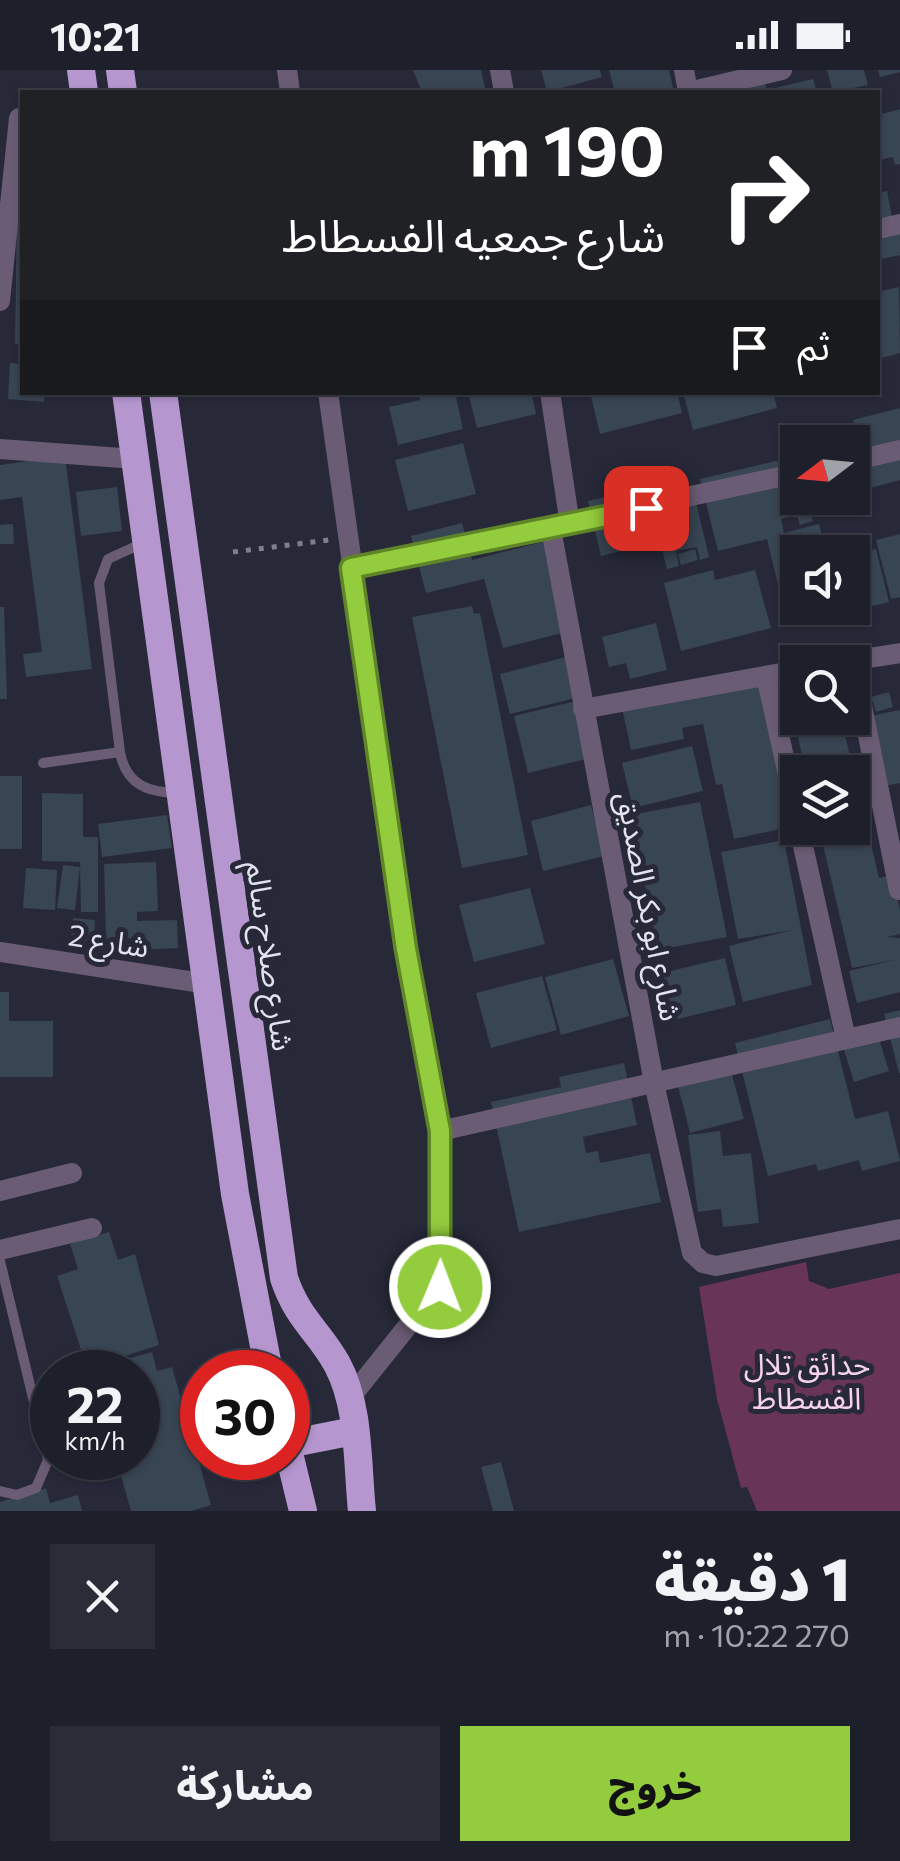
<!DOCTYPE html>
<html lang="ar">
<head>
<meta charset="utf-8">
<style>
	body { margin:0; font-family:Commissioner,"Noto Sans Arabic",sans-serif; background:#2a2c37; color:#f1f3f6; direction:rtl; height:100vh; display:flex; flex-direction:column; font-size:38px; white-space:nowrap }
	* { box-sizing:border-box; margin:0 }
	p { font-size:32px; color:#a0a2a9 }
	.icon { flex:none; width:55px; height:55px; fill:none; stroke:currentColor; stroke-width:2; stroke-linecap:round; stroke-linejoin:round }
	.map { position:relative; height:1441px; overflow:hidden; direction:ltr }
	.panel { display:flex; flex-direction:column; background:#1d1f2b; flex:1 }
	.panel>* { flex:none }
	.hud { position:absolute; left:20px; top:20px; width:860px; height:305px; border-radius:0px; box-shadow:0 2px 8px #0004,0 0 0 2px #3b3d47; direction:rtl; background:#202124; color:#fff; overflow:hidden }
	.needle { width:65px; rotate:254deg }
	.tools { position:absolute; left:780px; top:355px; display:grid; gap:20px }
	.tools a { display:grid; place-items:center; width:90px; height:90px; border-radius:0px; background:#1d1f2b; box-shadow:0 2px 8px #0004,0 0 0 2px #3b3d47; font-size:50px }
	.speed { position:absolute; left:30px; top:1280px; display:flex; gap:20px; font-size:50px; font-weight:700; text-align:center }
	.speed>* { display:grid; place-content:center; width:130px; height:130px; border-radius:50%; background:#1d1f2b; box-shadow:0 2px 8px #0004,0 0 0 2px #3b3d47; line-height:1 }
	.speed small { font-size:25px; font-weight:400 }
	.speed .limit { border:15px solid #d22; background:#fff; color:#111 }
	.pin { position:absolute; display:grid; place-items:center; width:85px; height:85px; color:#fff; margin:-42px; border-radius:20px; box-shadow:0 5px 15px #0006 }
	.me { position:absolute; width:110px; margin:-55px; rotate:1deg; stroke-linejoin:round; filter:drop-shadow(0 0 8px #0008) }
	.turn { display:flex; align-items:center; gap:35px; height:210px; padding:0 50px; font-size:45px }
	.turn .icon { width:130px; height:130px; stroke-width:2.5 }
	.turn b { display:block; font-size:70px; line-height:85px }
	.then { display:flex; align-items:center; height:95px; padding:0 50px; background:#0003; gap:20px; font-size:38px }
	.round { display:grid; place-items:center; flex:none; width:105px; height:105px; border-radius:0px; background:#2a2c37 }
	.summary { display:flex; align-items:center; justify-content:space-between; height:170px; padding:0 50px }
	h1 { font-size:60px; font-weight:800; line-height:75px }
	.primary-button { display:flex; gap:20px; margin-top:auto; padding:20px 50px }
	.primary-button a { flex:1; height:115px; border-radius:0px; background:#93cc3d; color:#111; font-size:40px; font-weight:800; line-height:115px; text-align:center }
	.primary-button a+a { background:#2a2c37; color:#f1f3f6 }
	.status { display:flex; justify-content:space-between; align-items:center; height:70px; padding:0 50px; background:#1d1f2b; direction:ltr }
	.status svg { height:28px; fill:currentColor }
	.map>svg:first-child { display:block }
	.green { fill:#683559 }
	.building { fill:#384553 }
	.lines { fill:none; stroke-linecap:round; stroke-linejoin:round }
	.path { stroke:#7d7f8d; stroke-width:5; stroke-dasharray:5 8; stroke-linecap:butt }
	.service { stroke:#6a5c75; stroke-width:10 }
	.minor { stroke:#6a5c75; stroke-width:20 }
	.trunk { stroke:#b596ce; stroke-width:28 }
	.route-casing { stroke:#608528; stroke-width:25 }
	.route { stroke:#93cc3d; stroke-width:18 }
	.labels { text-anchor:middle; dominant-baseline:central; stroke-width:10; stroke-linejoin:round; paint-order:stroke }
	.street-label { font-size:30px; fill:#e2e3ee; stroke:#272939 }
	.park-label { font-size:30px; fill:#f6d3ea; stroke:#272939 }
</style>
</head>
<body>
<div class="status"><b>10:21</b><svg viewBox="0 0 49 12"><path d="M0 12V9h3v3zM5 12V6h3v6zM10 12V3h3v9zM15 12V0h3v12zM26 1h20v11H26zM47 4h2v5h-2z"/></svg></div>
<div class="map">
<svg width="900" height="1441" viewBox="0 0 900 1441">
	<rect width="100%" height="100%" fill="#272939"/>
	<path class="green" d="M806 1192 809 1211 829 1219 900 1203V1441H757L747 1417 741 1418 717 1329 699 1217Z"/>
	<path class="building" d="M413 0H481L486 22H422Z
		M541 0H600L602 7 547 22Z
		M609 0H669L674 22H615Z
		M762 0 767 22H720Z
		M827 0H864L868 15 833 22Z
		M878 0H900V2L880 7Z
		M813 9 817 22H776L775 18Z
		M900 39V94L895 95 893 87 878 90V45Z
		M887 121 892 148 900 147V185L878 190V123Z
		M17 141 22 142V274H15Z
		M899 217 900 283 878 289V222Z
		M10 293 22 294V322H45L44 332 8 329Z
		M418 322H455L463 359 398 375 389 337 420 330Z
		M483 322H531L536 344 477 358 469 326Z
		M590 322H677L682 343 600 364Z
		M683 322H773L777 338 693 360Z
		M900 338V410L870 418 853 350Z
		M848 364 850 372H819V371Z
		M463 373 476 424 408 441 395 390Z
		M65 386 92 599 26 607 23 584 42 582 22 427 0 430V395Z
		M797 386 798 428H807L813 451 800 455 797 445 781 449 784 463 819 454 824 474 857 466 861 482 876 479 889 532 839 544 837 538H852V482H798V536L784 539 767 469 718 481 700 409Z
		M854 388 864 432 821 442 817 428H852Z
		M649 416 655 438 695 428 709 487 700 490 697 477 676 481 679 496 667 499 660 471 601 486 588 431Z
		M117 417 122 461 81 466 76 422Z
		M462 453 472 490 550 470 570 561 503 578 484 509 426 523 411 466Z
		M13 454 14 474H0V455Z
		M900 464V527L891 529 876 470Z
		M695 479 698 490 681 495 678 484Z
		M713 500 715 510 755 500 771 558 681 581 664 513Z
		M472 536 474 544 480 543 528 785 462 798 412 547Z
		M0 537H4L7 629H0Z
		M656 553 667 600 630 609 626 593 609 597 602 567Z
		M570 586 580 627 510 644 500 604Z
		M756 599 789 757 734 769 722 714 716 715 703 654 682 658 684 669 631 680 620 628Z
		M798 609V648H841L879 808 892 805 900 840V864L887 867 900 868V922L857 933 849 901 894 890 852 898 819 758H852V702H806L785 612Z
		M889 622 893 637 876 642 871 627Z
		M576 631 590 688 528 703 514 646Z
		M900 640V713L884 716 870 646Z
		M692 676 703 721 633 738 622 693Z
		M0 706H22V779H0Z
		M42 723 83 724V767H98V842H81L80 792 42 791Z
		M700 732 727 867 658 880 631 745Z
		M591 735 604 786 543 801 531 751Z
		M167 745 172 778 102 787 98 754Z
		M784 770 812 915 743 932 729 876 792 860 738 869 721 782Z
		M156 792 158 841 137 842V851L177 850 178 878 136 880 135 868 106 869 104 794Z
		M63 795 80 797 75 840 57 838Z
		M26 798 57 800 55 840 23 838Z
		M530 818 545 874 474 892 459 835Z
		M73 848 95 850 94 872 71 870Z
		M725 888 736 935 669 951 658 904Z
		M613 889 629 946 561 965 545 907Z
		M542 906 557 960 491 978 476 923Z
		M0 922H9V951H53V1007H0Z
		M900 940V1003H899L884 944Z
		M830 949 855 1049 888 1041 900 1091 862 1101 859 1090 818 1101 816 1094 768 1106 735 973Z
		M874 953 889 1001 854 1012 839 964Z
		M624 993 637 1055 583 1067 586 1083 598 1081 600 1093 650 1083 661 1132 519 1162 491 1032 561 1017 559 1007Z
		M729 994 744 1049 690 1063 676 1008Z
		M720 1061 723 1086 751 1083 759 1153 723 1157 721 1139 698 1142 688 1065Z
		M109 1162 118 1190 135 1184 159 1275 87 1298 57 1206 78 1199 70 1174Z
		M152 1282 157 1301 172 1297 211 1435 191 1441H131L116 1388H138V1302H113L110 1294Z
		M501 1392 514 1441H493L481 1397Z
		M46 1418 50 1433 78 1425 82 1441H0V1432Z"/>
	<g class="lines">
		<path class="path" d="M233 482 329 470"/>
		<path class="service" d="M143 473 108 489 99 513 120 682C126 716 150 723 180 723
			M43 693 120 682
			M0 1191 48 1390 36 1418 17 1425 0 1421"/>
		<path class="minor" d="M287 0 290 22
			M500 0 504 22
			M684 0 688 22 782 0
			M878 159 900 154
			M0 231 19 48
			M328 322 406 879 440 1061 439 1217 350 1328
			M550 322 570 455
			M0 379 135 389
			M852 391 900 380
			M551 459 654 1013 692 1183 703 1193 716 1196 900 1159
			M351 499 798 403
			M853 591 899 820
			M844 592 900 583
			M766 606 798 750
			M583 639 798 600
			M799 758 846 969
			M0 882 208 914
			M440 1061 900 957
			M0 1121 72 1103
			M0 1180 92 1158"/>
		<path class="trunk" d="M81 0 84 22
			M120 0 123 22
			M126 322 235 1124 269 1302
			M163 322 284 1208C298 1250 319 1261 337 1294 360 1336 357 1394 362 1441
			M288 1374 354 1361
			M288 1379 303 1441"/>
	</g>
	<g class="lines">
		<defs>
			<path id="route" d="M440 1217V1061L406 879 351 498 646 438"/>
		</defs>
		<use href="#route" class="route-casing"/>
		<use href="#route" class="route"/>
	</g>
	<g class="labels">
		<g class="street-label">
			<text transform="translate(651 836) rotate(79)">شارع ابو بكر الصديق</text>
			<text transform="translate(109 869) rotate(9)">شارع 2</text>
			<text transform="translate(272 886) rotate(82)">شارع صلاح سالم</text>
		</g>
		<g class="park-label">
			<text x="807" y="1292">حدائق تلال<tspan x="807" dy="34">الفسطاط</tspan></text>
		</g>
	</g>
</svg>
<div class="tools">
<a><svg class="needle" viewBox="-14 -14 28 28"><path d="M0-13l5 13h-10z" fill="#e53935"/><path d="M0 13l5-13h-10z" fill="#a0a2a9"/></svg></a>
<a><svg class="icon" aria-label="sound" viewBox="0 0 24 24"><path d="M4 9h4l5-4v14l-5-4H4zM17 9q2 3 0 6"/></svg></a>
<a><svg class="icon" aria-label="search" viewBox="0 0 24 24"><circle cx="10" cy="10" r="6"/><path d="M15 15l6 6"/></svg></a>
<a><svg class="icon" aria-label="layers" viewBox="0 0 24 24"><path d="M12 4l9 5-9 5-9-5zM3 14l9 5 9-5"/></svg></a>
</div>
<div class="speed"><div>22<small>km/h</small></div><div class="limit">30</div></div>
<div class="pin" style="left:646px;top:438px;background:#d93025"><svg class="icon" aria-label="arrive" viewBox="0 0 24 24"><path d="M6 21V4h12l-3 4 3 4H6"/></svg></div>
<svg class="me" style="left:440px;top:1217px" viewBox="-20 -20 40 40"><circle r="17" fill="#93cc3d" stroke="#fff" stroke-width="3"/><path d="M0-11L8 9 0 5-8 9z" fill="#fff"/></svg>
<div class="hud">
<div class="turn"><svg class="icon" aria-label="right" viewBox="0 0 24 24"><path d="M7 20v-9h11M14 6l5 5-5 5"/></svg><div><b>190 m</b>شارع جمعيه الفسطاط</div></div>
<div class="then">ثم<svg class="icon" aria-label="arrive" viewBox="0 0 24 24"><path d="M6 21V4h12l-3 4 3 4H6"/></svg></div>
</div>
</div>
<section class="panel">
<div class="summary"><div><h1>1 دقيقة</h1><p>270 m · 10:22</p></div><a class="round"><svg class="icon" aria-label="close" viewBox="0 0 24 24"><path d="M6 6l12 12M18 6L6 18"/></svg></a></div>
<div class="primary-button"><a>خروج</a><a>مشاركة</a></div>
</section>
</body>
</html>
